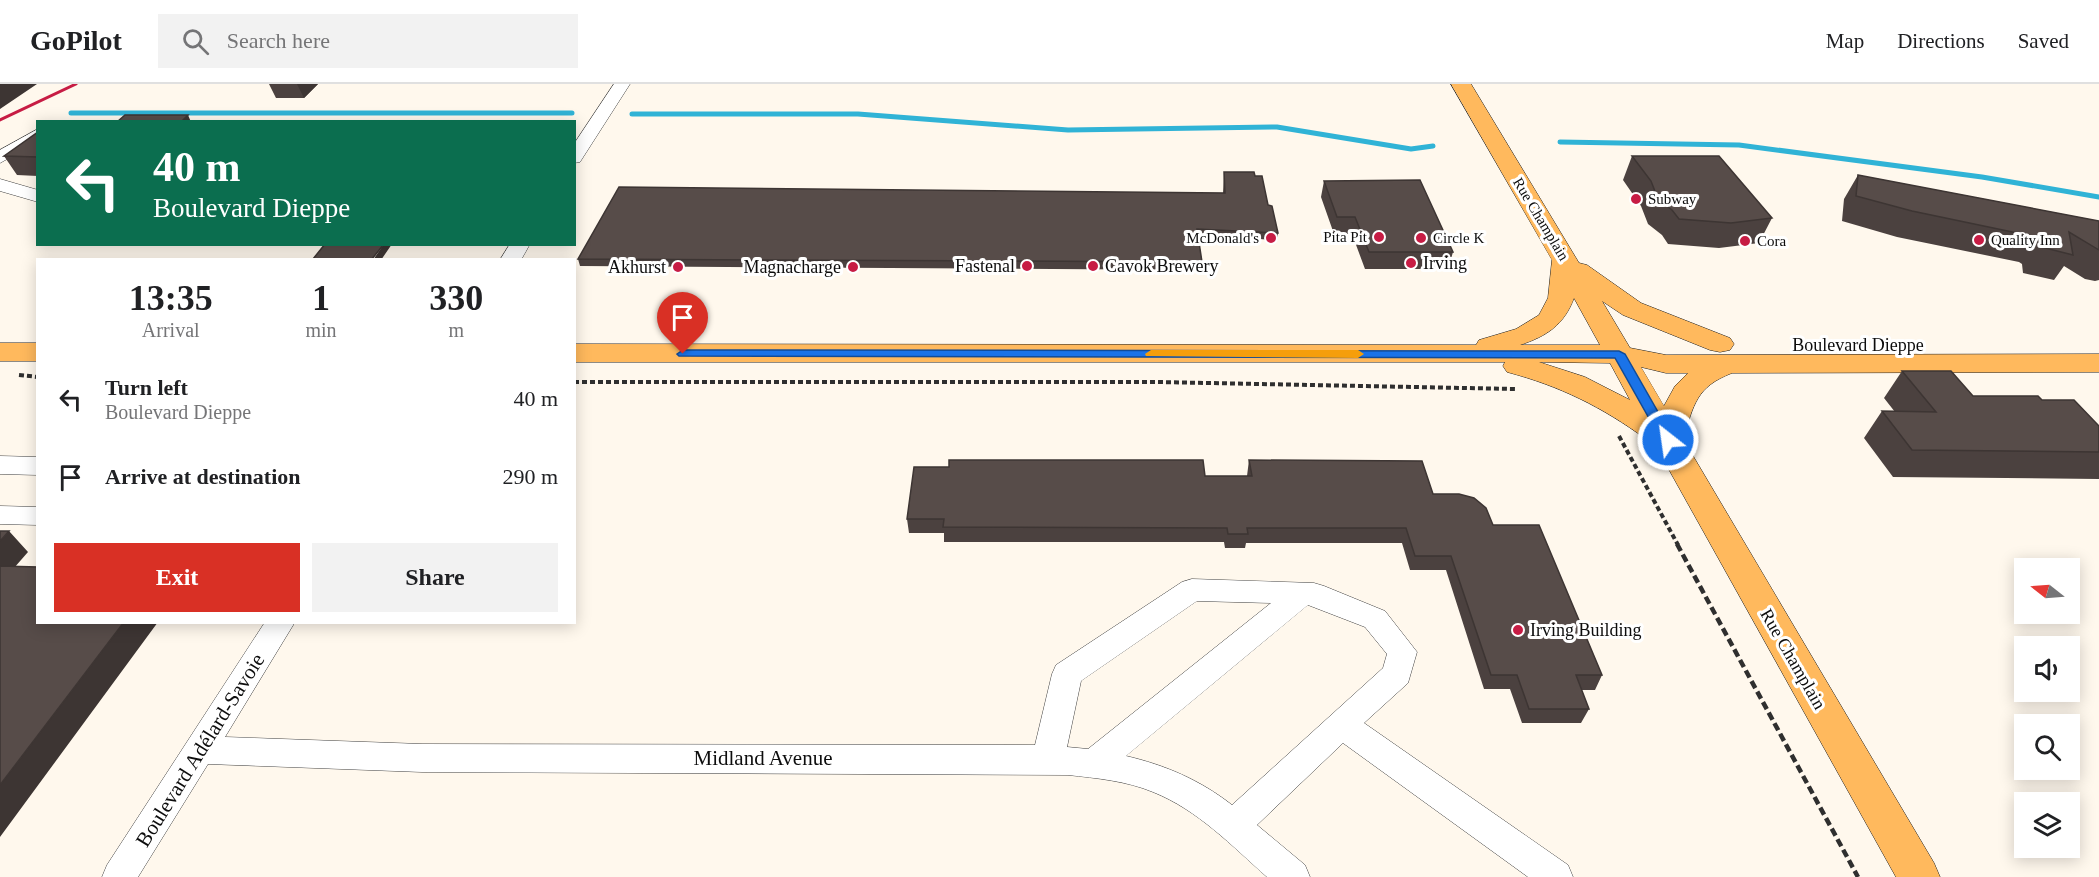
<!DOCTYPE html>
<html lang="en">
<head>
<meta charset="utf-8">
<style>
	body { margin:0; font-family:Georgia,serif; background:#f2f2f2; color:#202124; height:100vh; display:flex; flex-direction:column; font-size:22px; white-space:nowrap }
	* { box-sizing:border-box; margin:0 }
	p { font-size:20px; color:#757577 }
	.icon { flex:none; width:33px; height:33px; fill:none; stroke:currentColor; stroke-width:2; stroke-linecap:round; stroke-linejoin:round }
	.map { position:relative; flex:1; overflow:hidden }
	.details { position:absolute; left:36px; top:174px; width:540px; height:366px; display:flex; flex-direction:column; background:#fff; border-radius:0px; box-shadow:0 3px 15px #0003 }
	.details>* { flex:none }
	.top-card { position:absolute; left:36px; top:36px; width:540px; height:126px; border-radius:0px; box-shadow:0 3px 15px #0003; background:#0b6e4f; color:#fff; overflow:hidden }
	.needle { width:39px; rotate:287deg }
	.controls { position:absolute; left:2014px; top:474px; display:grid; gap:12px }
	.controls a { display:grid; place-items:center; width:66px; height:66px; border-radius:0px; background:#fff; box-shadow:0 3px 15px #0003; font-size:30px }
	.pin { position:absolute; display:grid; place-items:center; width:51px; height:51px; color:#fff; margin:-62px -26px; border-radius:50% 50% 50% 0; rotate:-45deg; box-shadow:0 0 6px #0007 }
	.pin .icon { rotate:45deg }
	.me { position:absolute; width:66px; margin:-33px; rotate:330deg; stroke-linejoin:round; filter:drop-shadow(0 0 4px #0008) }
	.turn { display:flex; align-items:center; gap:21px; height:126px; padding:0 18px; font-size:27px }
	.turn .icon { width:78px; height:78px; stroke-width:2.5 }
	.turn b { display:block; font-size:42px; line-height:51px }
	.eta { display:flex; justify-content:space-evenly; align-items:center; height:102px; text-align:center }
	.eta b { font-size:36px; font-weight:700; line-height:42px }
	.action { display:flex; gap:12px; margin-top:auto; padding:12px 18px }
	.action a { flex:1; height:69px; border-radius:0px; background:#d93025; color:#fff; font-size:24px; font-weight:700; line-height:69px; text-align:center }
	.action a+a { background:#f2f2f2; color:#202124 }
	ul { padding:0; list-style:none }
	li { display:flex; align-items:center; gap:18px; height:78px; padding:0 18px }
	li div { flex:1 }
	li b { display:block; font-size:22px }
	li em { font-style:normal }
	header { display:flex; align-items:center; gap:36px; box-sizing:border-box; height:84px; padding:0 30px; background:#fff; border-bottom:2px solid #e0e0e0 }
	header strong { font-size:28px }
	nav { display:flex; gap:33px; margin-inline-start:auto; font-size:21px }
	.search { width:420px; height:54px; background:#f2f2f2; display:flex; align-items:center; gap:15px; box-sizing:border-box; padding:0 21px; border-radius:0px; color:#757577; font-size:22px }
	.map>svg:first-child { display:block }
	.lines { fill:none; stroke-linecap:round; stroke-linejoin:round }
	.stream { stroke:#30b3d6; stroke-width:5 }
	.minor-casing { stroke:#404040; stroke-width:1 }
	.major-casing { stroke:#1e1e1e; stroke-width:1 }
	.path-far1 { stroke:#2f2f2f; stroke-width:4; stroke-dasharray:5 3; stroke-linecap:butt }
	.path { stroke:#2f2f2f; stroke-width:4.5; stroke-dasharray:8 4; stroke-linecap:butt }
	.minor { fill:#fff; fill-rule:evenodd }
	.major { fill:#ffb95d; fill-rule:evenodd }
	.rail { stroke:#c71c44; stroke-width:3 }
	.wall { fill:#4b413f }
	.shaded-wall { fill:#3d3533 }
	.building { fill:#574c49; stroke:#3d3533; stroke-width:1.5 }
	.route { fill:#1a73e8; stroke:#114b97; stroke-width:1.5 }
	.slow { fill:#f59e0b }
	.poi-dot { fill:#c71c44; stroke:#fff; stroke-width:2 }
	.labels { text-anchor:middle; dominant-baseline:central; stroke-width:6; stroke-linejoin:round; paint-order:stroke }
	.far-poi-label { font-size:15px; fill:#0d0d0d; stroke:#fff; text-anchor:start }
	.far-street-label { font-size:15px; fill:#0d0d0d; stroke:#fff }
	.poi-label { font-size:18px; fill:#0d0d0d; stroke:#fff; text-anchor:start }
	.street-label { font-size:18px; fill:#0d0d0d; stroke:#fff }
	.near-street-label { font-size:21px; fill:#0d0d0d; stroke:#fff }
</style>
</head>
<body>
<header>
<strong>GoPilot</strong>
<div class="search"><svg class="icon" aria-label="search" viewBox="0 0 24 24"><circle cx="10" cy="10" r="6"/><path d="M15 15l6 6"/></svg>Search here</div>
<nav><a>Map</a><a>Directions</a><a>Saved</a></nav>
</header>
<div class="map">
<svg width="2099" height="793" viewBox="0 0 2099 793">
	<rect width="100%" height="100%" fill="#fff8ed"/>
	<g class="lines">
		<path class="stream" d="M71 29H572
			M632 30H858L1068 46 1277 43 1411 65 1433 62
			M1560 58 1739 61 1982 93 2099 113"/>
		<defs>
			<path id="minor" d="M614 0H630L580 78 574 79V60Z
				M38 45V58L0 79V66Z
				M0 95 38 106V118L0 107Z
				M510 160H530L521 176H500Z
				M0 372 38 373V391L0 390Z
				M0 422 38 423V441L0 440Z
				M1192 495 1314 499 1324 502 1385 527 1417 568 1408 599 1364 639 1568 781 1573 793H1528L1343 659 1257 741 1305 781 1310 793H1267C1232 762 1198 726 1153 708 1127 697 1096 694 1068 691L422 688 208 680 138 793H102L107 781 265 538H295L225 653 422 660 1035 661 1052 590 1056 581 1182 498ZM1197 517 1271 519 1088 665 1067 663 1081 597ZM1308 521 1365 543 1387 570 1383 584 1232 721C1200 696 1165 681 1126 672Z"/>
			<path id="major" d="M1451 0H1471L1579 179 1587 181 1641 219 1730 254 1734 260 1730 266 1720 268 1710 266 1623 231 1602 217 1630 264 1666 271 2099 270V288L1732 289C1696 303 1694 320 1683 355L1934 779 1940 793H1896L1653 357 1646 355C1602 323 1560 302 1507 288L1503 282 1505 278H574V260L1476 261 1479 256 1516 245 1539 231 1548 214 1552 176ZM1574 214 1600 261H1520C1547 252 1564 241 1574 214ZM1539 278 1610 279 1630 316 1585 293ZM1641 283 1666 289H1688L1675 302 1664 322Z
				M0 259H38V277H0Z"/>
		</defs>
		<use href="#minor" class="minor-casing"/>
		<use href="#major" class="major-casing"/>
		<path class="path-far1" d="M19 291 38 293
			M574 298H1158L1516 305
			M1619 352 1678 461"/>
		<path class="path" d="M1677 460 1858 793"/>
		<use href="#minor" class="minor"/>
		<use href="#major" class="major"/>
		<path class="rail" d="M0 36 76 0"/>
	</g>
	<path class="wall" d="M269 0H318L304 14H276Z
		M38 48V92L17 91 4 72Z
		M1632 72 1772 134 1759 159 1719 164 1668 160 1662 151 1648 140 1641 122 1623 96Z
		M1224 88 1255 92 1268 121 1278 149 1277 156 1198 152 1202 178 1201 186 580 182 578 175 1223 109Z
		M1858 91 2099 137V196L2095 197 2085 195 2064 182 2054 196 2023 189 2022 180 2019 178 1897 153 1842 137 1844 115Z
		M1324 97 1453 168 1448 185H1365L1352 150H1334L1321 113Z
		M1902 287 1973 312 2042 316 2099 342V395L1893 393 1864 354 1882 327 1895 328 1884 314Z
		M1249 376 1433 410 1493 441 1602 591 1595 606H1581L1589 625 1581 639H1522L1510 605H1484L1446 486H1410L1402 459H1246L1245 464H1225L1224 458H944V449H909L907 435 1247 392Z"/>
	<path class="shaded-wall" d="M0 0H37L0 25Z
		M297 0H318L304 14Z
		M188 31 191 38H181Z
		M384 160H392L381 176H373Z
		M9 447 28 468 0 500V457Z
		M124 538H158L0 753V701Z"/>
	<path class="building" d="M125 31H188L181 38H117Z
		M38 48V73L4 72Z
		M1632 72H1719L1772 134 1731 139 1679 135 1672 126 1658 115 1651 97Z
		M1224 88H1254L1255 92H1262L1268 121 1272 122 1278 149 1197 145 1202 178 578 175 619 103 1225 109Z
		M1858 91 2099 137V166L2069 148 2073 171 2041 163 2039 155 2036 153 1912 127 1856 112Z
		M1420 96 1453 168H1369L1355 133H1337L1324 97Z
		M325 160H384L372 175H313Z
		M1902 287H1951L1973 312H2038L2042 316H2074L2099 342V368L1912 366 1882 327 1936 328Z
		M949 376H1203L1205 392H1252L1249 376 1422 377 1433 410H1459L1474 414 1486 424 1493 441H1539L1602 591H1576L1589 625H1529L1517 591H1491L1451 472H1415L1406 444H1247L1248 450H1228L1227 444 943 443 944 435H907L914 383H949Z
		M0 447H9L0 457Z
		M0 482 38 483V538H124L0 701Z"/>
	<path class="route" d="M683 266 1619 267 1625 270 1674 356 1668 360 1663 359 1615 274 679 272 677 270Z"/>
	<path class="slow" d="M1151 266H1358L1364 270 1358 274 1146 272 1145 270Z"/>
	<g class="poi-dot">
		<circle cx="1636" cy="115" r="6"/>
		<circle cx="1379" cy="153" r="6"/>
		<circle cx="1271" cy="154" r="6"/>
		<circle cx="1421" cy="154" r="6"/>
		<circle cx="1979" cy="156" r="6"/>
		<circle cx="1745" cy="157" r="6"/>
		<circle cx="1411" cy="179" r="6"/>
		<circle cx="1027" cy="182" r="6"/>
		<circle cx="1093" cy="182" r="6"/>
		<circle cx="678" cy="183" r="6"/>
		<circle cx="853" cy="183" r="6"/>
		<circle cx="1518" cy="546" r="6"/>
	</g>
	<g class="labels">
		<g class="far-poi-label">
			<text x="1648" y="115">Subway</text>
			<text x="1367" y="153" text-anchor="end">Pita Pit</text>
			<text x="1259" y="154" text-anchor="end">McDonald's</text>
			<text x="1433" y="154">Circle K</text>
			<text x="1991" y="156">Quality Inn</text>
			<text x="1757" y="157">Cora</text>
		</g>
		<g class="far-street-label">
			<text transform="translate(1541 135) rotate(59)">Rue Champlain</text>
		</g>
		<g class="poi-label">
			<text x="1423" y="179">Irving</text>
			<text x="1015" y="182" text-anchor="end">Fastenal</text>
			<text x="1105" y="182">Cavok Brewery</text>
			<text x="666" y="183" text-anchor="end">Akhurst</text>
			<text x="841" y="183" text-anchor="end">Magnacharge</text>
			<text x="1530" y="546">Irving Building</text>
		</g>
		<g class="street-label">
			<text x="1858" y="261">Boulevard Dieppe</text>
			<text transform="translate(1793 575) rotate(60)">Rue Champlain</text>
		</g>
		<g class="near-street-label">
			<text transform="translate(200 666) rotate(-58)">Boulevard Adélard-Savoie</text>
			<text x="763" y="674">Midland Avenue</text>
		</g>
	</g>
</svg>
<div class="controls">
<a><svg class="needle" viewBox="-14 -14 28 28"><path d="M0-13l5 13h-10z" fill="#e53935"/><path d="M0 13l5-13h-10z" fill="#757577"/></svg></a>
<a><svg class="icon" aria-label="sound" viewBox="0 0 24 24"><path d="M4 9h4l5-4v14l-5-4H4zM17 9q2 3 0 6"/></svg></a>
<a><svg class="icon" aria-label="search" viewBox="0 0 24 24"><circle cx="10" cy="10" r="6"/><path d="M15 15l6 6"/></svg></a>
<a><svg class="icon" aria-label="layers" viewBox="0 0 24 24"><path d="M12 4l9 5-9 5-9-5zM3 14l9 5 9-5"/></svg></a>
</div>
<div class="pin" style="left:683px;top:270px;background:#d93025"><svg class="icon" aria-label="arrive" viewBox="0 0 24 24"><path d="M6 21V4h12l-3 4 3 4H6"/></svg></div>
<svg class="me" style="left:1668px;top:356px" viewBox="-20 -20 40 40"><circle r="17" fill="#1a73e8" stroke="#fff" stroke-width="3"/><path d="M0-11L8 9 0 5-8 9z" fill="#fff"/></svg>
<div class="top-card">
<div class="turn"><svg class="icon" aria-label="left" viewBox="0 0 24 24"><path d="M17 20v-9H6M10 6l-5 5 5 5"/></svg><div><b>40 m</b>Boulevard Dieppe</div></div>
</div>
<section class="details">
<div class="eta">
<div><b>13:35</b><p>Arrival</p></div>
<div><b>1</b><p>min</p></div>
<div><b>330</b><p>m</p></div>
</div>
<ul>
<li><svg class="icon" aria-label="left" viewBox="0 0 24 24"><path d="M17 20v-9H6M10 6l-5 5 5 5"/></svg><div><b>Turn left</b><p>Boulevard Dieppe</p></div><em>40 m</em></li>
<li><svg class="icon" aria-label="arrive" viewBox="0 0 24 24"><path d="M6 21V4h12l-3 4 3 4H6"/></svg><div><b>Arrive at destination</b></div><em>290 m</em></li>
</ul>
<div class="action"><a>Exit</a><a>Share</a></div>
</section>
</div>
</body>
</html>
